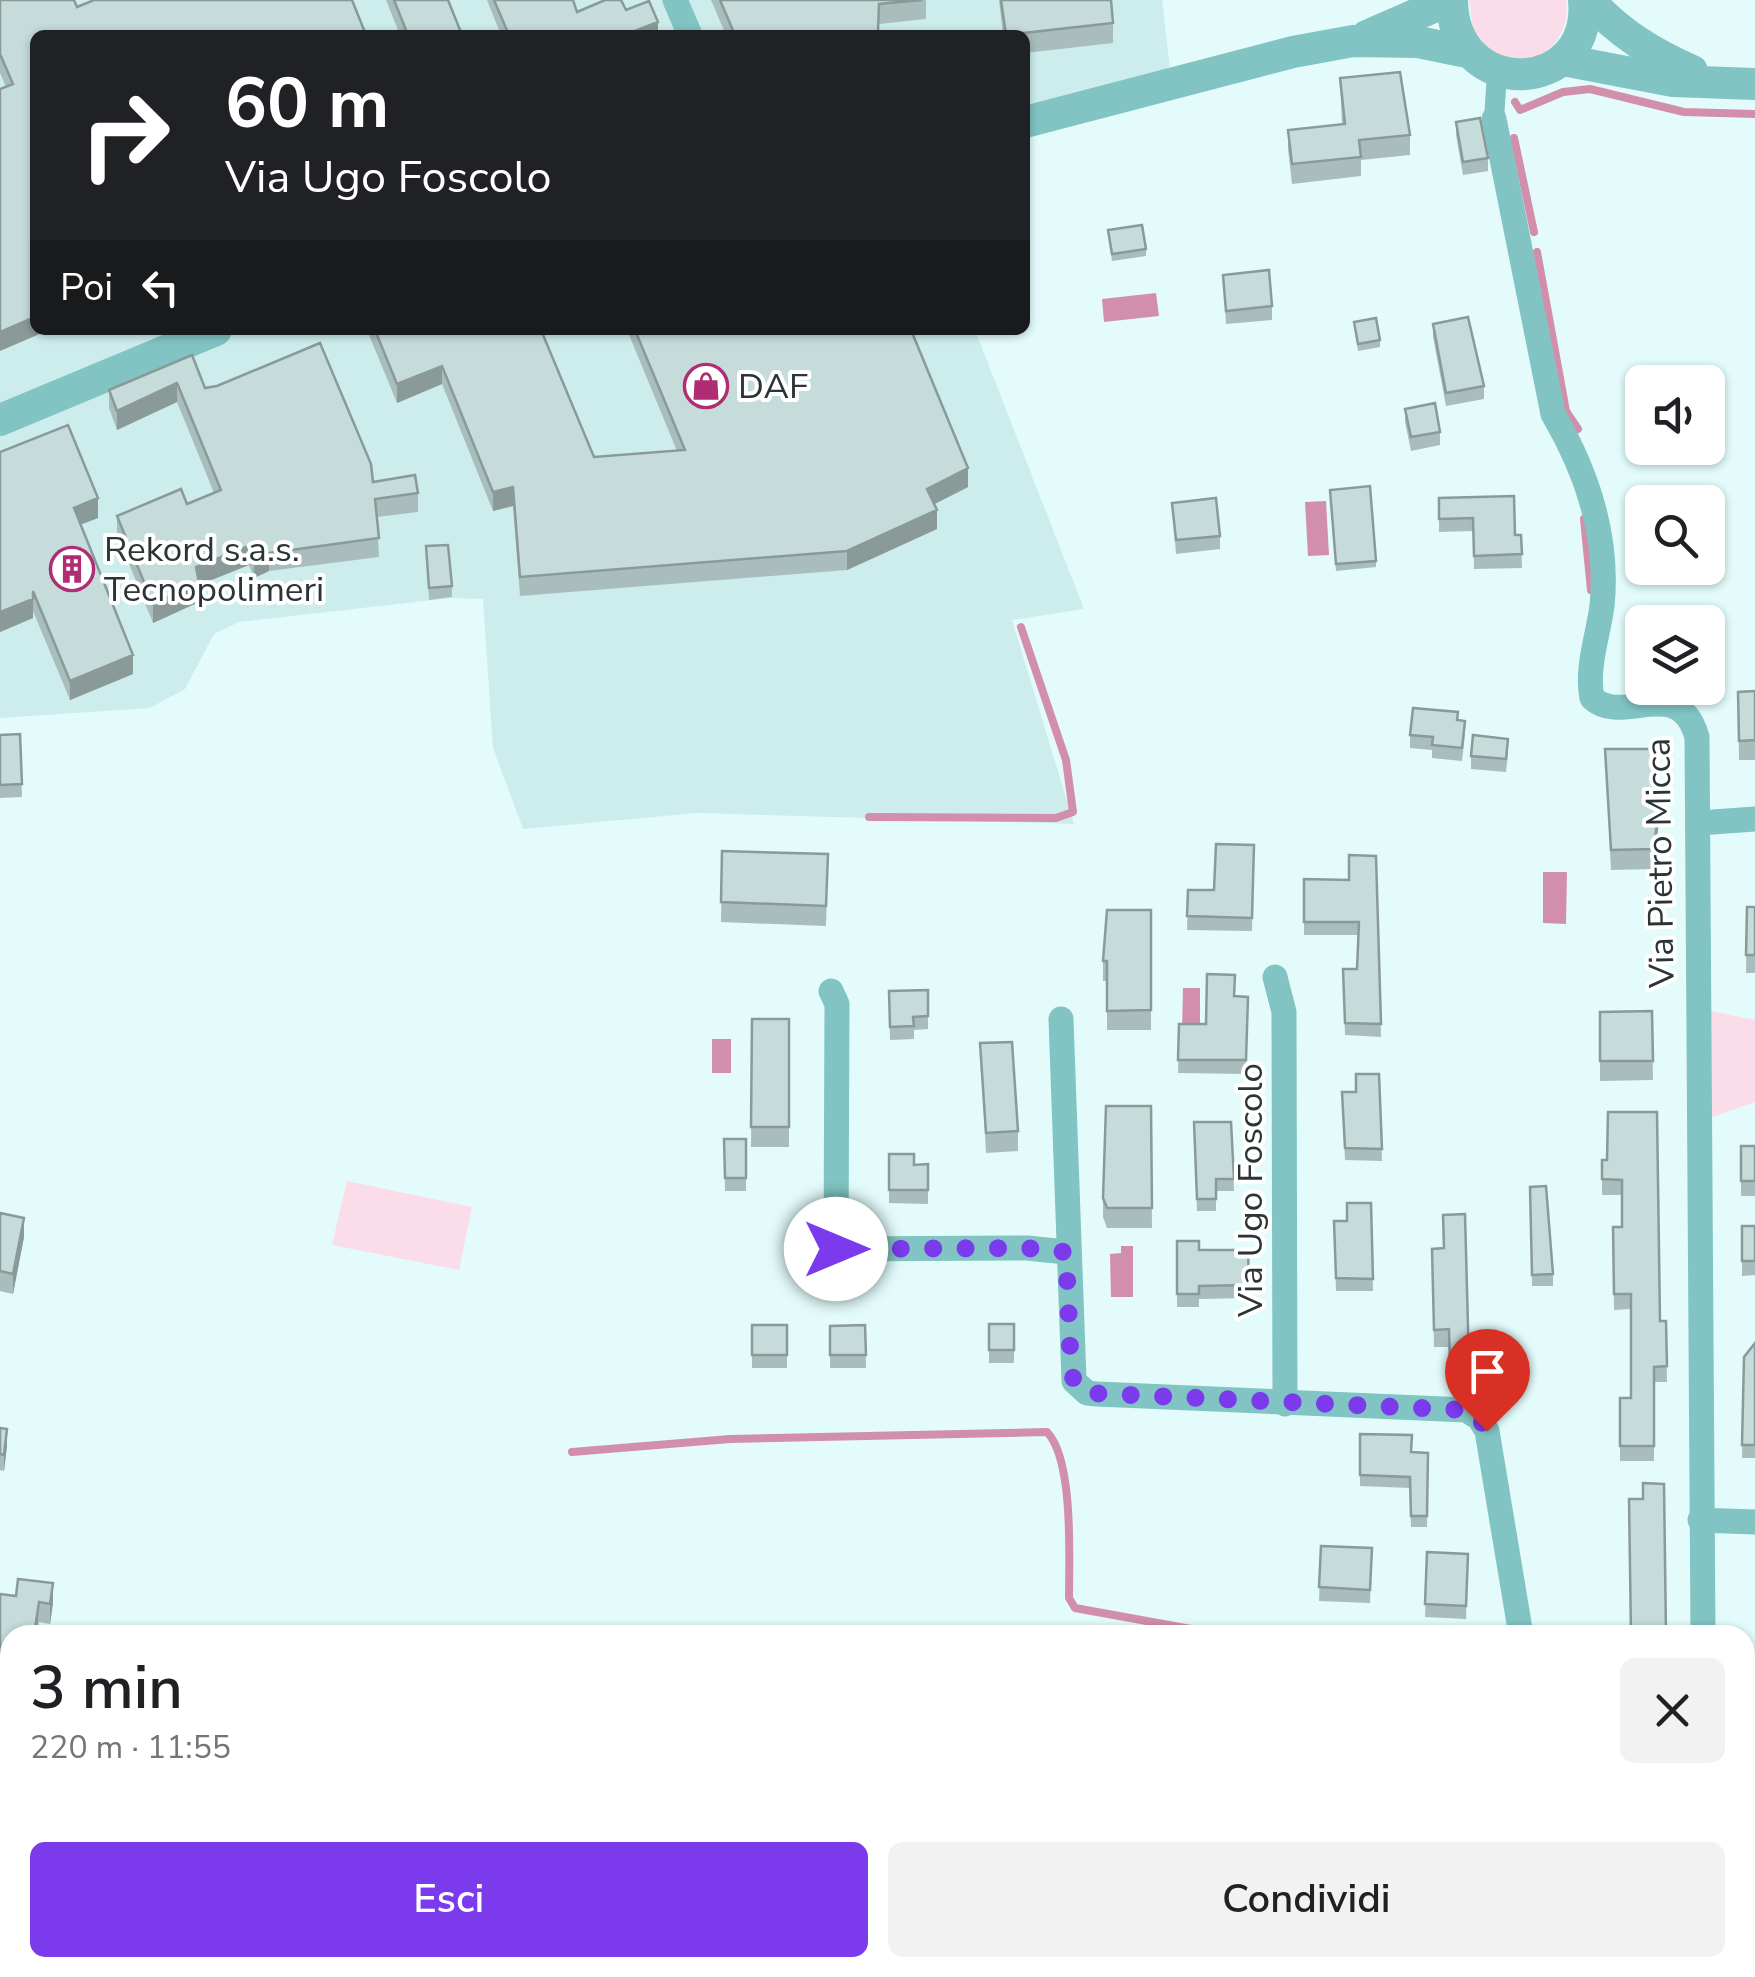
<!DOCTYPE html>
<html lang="it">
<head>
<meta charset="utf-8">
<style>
	body { margin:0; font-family:"Nunito Sans",sans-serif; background:#f2f2f2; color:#202124; height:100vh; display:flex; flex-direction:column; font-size:38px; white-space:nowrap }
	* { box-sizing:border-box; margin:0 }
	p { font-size:32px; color:#757577 }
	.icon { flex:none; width:55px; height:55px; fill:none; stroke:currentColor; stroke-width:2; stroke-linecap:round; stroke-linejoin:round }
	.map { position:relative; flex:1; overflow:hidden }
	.side { position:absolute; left:0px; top:1625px; width:1755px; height:352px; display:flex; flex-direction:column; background:#fff; border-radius:30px 30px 0 0; box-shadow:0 2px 8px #0004 }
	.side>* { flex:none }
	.hud { position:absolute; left:30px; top:30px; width:1000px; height:305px; border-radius:15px; box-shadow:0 2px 8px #0004; background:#202124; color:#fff; overflow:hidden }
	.tools { position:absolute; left:1625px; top:365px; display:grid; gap:20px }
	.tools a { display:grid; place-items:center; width:100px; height:100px; border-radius:15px; background:#fff; box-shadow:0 2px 8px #0004; font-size:50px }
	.pin { position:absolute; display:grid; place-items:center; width:85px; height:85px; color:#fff; margin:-102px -42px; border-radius:50% 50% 50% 0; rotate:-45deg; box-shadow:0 0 10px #0007 }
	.pin .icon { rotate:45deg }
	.me { position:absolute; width:110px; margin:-55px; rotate:90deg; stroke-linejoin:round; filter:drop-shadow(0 0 8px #0008) }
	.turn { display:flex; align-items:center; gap:35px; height:210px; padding:0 30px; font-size:45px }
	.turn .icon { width:130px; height:130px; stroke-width:2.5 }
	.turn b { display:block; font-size:70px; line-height:85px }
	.then { display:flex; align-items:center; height:95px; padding:0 30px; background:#0003; gap:20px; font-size:38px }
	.round { display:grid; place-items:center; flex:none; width:105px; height:105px; border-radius:15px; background:#f2f2f2 }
	.head { display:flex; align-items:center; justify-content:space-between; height:170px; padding:0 30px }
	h1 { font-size:60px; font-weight:600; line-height:75px }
	.action { display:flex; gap:20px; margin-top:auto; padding:20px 30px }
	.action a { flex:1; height:115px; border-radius:15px; background:#7c3aed; color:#fff; font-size:40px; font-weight:600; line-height:115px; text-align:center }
	.action a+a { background:#f2f2f2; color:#202124 }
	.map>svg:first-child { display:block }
	.built { fill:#cdeded }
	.green { fill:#fadde9 }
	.water { fill:#d28fac }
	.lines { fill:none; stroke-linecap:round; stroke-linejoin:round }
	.stream { stroke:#d28fac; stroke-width:8 }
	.pedestrian { stroke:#81c4c3; stroke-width:20 }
	.minor { stroke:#81c4c3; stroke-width:25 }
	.tertiary { stroke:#81c4c3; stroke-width:32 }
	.wall { fill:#a9bdbc }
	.shaded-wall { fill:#8a9a99 }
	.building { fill:#c5dcdb; stroke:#8a9a99; stroke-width:2.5 }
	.route { stroke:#7c3aed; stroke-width:18; stroke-dasharray:0 32.4 }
	.labels { text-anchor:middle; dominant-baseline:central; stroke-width:8; stroke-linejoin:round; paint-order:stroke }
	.poi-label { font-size:35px; fill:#2c3535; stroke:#fff; text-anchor:start }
	.street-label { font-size:35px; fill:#2c3535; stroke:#fff }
</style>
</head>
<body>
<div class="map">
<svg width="1755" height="1977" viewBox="0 0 1755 1977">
	<rect width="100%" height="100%" fill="#e3fbfb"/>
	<path class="built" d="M0 0H1162L1172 86 1025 114V35H35V330H975L1084 609 1012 620 1074 824 697 813 523 829 493 748 483 599 451 598 239 622 214 634 185 689 150 708 0 718Z"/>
	<path class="green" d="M1469 0H1566C1572 34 1544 67 1508 59 1496 57 1484 43 1474 36Z
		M1711 1011 1755 1020V1102L1712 1117Z
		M347 1181 472 1207 459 1270 332 1245Z"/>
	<path class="water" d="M1156 293 1159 316 1104 322 1102 299Z
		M1326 501 1329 555 1308 556 1305 502Z
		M1543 872H1567L1566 924 1543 923Z
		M1183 988H1200V1030H1182Z
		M712 1039H731V1073H712Z
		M1121 1246H1133V1297H1111L1110 1254 1121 1253Z"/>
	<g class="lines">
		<path class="stream" d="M1515 102 1520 110 1563 92 1590 89 1684 112 1755 114
			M1514 138 1534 232
			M1537 252 1566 411 1578 429
			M1584 519 1591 590
			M869 817 1056 818 1073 812 1066 760 1021 627
			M572 1452 730 1439 1047 1432C1074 1460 1069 1559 1069 1598L1075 1608 1224 1635"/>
		<path class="pedestrian" d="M1494 119 1497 73"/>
		<path class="minor" d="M675 0 690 35
			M1494 119 1553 414C1587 472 1609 538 1602 606 1598 636 1586 668 1592 698 1623 727 1679 673 1697 737L1703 1635
			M1699 823 1755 819
			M1275 977 1284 1012 1285 1404
			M831 991 837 1004 836 1249 1027 1248 1066 1252
			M1061 1019 1074 1381 1087 1393 1097 1394 1466 1410 1479 1418 1487 1431 1521 1635
			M1700 1520 1755 1522
			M1745 1723 1755 1735
			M0 1878 10 1880
			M237 1968 240 1977
			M1523 1968V1977
			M820 1977V1968"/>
		<path class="tertiary" d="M1452 0C1453 102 1593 96 1584 0
			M1589 0C1619 33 1651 53 1692 71
			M1367 36 1449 0
			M1563 60 1673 81 1755 84
			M1025 122 1293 52 1353 41 1418 42 1467 52
			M0 420 216 330"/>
	</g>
	<path class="wall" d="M0 0 35 35 0 351 6 87 0 73Z
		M386 0H448L462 35H400Z
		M487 0H573L577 12 626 10 658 35H501Z
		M711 0H926V19L879 24V35H726Z
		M999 0H1111L1113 23V43L1025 53V35H1003Z
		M1340 78 1410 135V155L1361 160V176L1292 184 1288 149V130L1342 124Z
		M1456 122 1488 158V171L1463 175 1456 135Z
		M1108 230 1146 249V256L1112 261Z
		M1223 275 1272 306V320L1226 324Z
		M1354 322 1380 340V347L1358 351Z
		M1433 324 1484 386V399L1446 406 1433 337Z
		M367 330H541L594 457 677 451 627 330H911L968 487 934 504 937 529 847 570 520 596 513 506 493 511 442 384 397 403Z
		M192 355 205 388 373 482 418 493V512L377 517 379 557 269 571 254 578 249 565 199 585V602L153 623 117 534V516L187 504 214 493 177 402 117 430 109 408V390Z
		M1405 409 1440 432V445L1411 451 1405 422Z
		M0 452 98 518 80 525 133 674 70 700 33 611V618L0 632Z
		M1330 496 1376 561V567L1336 571Z
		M1439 498 1515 535H1521L1522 568 1474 569 1473 531 1439 532Z
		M1172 503 1220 536V549L1176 554Z
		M426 546 452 586V597L429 600Z
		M1755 691V760H1739L1738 692Z
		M1458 720 1465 734 1462 761 1432 758V750L1410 748V735Z
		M20 734 22 797 0 798V735Z
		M1605 749 1653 801 1659 820 1654 869 1611 870Z
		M1508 752 1506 772 1471 769V756Z
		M1254 845 1252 931 1187 930 1188 890H1214Z
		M722 851 828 854 826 926 721 922Z
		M1376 856 1381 1037 1345 1035 1343 969H1357L1358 935H1304V879L1349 880Z
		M1747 907H1755V973H1746Z
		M1151 910V1030H1107V981H1103V961Z
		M889 991 928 1016V1029L914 1030V1039L890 1040Z
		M1248 997 1246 1074 1178 1073 1179 1024H1206Z
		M1652 1011 1653 1080 1600 1081V1012Z
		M752 1019H789V1147H751Z
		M980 1043 1018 1131V1151L986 1153Z
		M1379 1074 1382 1161 1345 1160 1342 1092H1356Z
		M1151 1106 1152 1228H1107L1103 1217V1198Z
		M1608 1112 1660 1321H1666L1667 1382H1654V1461H1620V1398H1631V1309L1614 1310 1613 1227H1622V1195H1602V1160H1607Z
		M1194 1122H1231L1234 1191H1216V1211H1197Z
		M724 1139H746V1191H725Z
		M1741 1146H1755V1196H1741Z
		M889 1154 914 1165 928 1164V1204L889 1203Z
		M1530 1187 1553 1274V1286H1532Z
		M1371 1203 1373 1291H1336L1334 1221H1347Z
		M0 1213 24 1237 13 1294 0 1291Z
		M1465 1214 1469 1381 1450 1382 1449 1347H1434L1432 1249 1444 1248Z
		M1742 1226H1755V1275L1742 1276Z
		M1177 1241 1199 1250H1248L1249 1298 1199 1299V1307H1177Z
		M989 1324H1014V1363H989Z
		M752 1325H787V1368H752Z
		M865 1325 866 1368H830V1326Z
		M1755 1343V1458H1742L1744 1357Z
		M0 1428 7 1446 4 1471 0 1470Z
		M1360 1434 1411 1452 1428 1453 1427 1527H1411L1410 1488 1360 1486Z
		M1321 1546 1372 1548 1370 1603 1319 1601Z
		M1427 1552 1468 1554 1466 1619 1425 1617Z
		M0 1594 53 1603 50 1624 39 1622 37 1635H10V1707L4 1706V1688H0Z
		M1755 1942V1973L1745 1977H1686L1682 1968H1745Z
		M79 1968H153L151 1977H134Z
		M189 1968H220V1974L189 1969Z
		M1597 1968H1643V1977H1598Z"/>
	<path class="shaded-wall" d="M658 22V35H625Z
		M35 317V330H49L0 351V332Z
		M442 366V384L397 403V384Z
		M177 383V402L117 430V411Z
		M968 468V487L927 508V489Z
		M513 487V506L493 511V492Z
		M98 498V518L74 527V508Z
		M937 510V529L847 570V551Z
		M249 546V565L199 585V602L153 623V604L196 567Z
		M269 553V571L254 578V559Z
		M33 599V618L0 632V612Z
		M133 655V674L70 700V681Z
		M1659 801V820L1654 869V849Z
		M24 1218V1237L13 1294V1274Z
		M7 1429V1446L4 1471V1455Z
		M53 1583V1603L50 1624V1604Z
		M39 1602 37 1635H34Z
		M1755 1860V1886L1745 1888V1863Z
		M1755 1954V1973L1745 1977H1693L1718 1968H1745V1958Z"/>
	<path class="building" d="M0 0H74L77 7 94 0H352L366 35H35V317L0 332V89L13 84 0 54Z
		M394 0H448L462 35H408Z
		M494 0H573L577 12 605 0H621L626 10 649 1 658 22 625 35H509Z
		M720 0H922L879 4 878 31 867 35H735Z
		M1001 0H1111L1113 23 1006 35Z
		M1400 72 1410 135 1359 140 1361 157 1292 164 1288 130 1345 124 1340 78Z
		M1480 118 1488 158 1463 162 1456 122Z
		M1142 225 1146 249 1112 254 1108 230Z
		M1269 270 1272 306 1226 311 1223 275Z
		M1468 317 1484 386 1446 393 1433 324Z
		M1376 318 1380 340 1358 344 1354 322Z
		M375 330H541L594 457 685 450 635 330H911L968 468 927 489 937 510 847 551 520 577 513 487 493 492 442 366 397 384Z
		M320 343 371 464 373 482 415 475 418 493 375 499 379 538 269 553 254 559 249 546 196 567 199 583 153 604 117 516 181 489 187 504 221 490 177 383 117 411 109 390 192 355 205 388 217 386Z
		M1435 403 1440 432 1411 437 1405 409Z
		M68 425 98 498 74 508 133 655 70 681 33 591V599L0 612V452Z
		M1370 486 1376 561 1336 564 1330 490Z
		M1514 496 1515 535H1521L1522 554 1474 556 1473 518 1439 519V498Z
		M1216 498 1220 536 1176 540 1172 503Z
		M448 545 452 586 429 588 426 546Z
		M1755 691V740L1739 741 1738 692Z
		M1413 708 1458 712 1457 720 1465 721 1462 748 1432 745 1433 737 1410 735Z
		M20 734 22 784 0 785V735Z
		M1473 735 1508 739 1506 759 1471 756Z
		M1605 749H1652L1653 801H1659L1654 849 1611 850Z
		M1216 844 1254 845 1252 918 1187 916 1188 890H1214Z
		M722 851 828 854 826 906 721 902Z
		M1349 855 1376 856 1381 1024 1345 1023 1343 969H1357L1359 922H1304V879L1349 880Z
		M1747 907H1755V955H1746Z
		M1107 910H1151V1010L1107 1011V961H1103Z
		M1207 974 1235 975 1234 996 1248 997 1246 1060H1178L1179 1024H1206Z
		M928 990V1016L913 1017 914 1026 890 1027 889 991Z
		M1652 1011 1653 1061H1600V1012Z
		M752 1019H789V1127H751Z
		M1012 1042 1018 1131 986 1133 980 1043Z
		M1356 1074H1379L1382 1149 1345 1148 1342 1092H1356Z
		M1106 1106H1151L1152 1208H1107L1103 1198Z
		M1608 1112H1657L1660 1321H1666L1667 1366 1654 1367V1446H1620V1398H1631V1294H1614L1613 1227H1622V1180L1602 1179V1160H1607Z
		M1194 1122H1231L1234 1179H1216V1199H1197Z
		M724 1139H746V1178H725Z
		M1741 1146H1755V1181H1741Z
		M889 1154H914V1165L928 1164V1190H889Z
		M1546 1186 1553 1274 1532 1275 1530 1187Z
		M1347 1203H1371L1373 1279 1336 1278 1334 1221H1347Z
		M0 1213 24 1218 13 1274 0 1271Z
		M1465 1214 1469 1364 1450 1365 1449 1329 1434 1330 1432 1249 1444 1248 1443 1215Z
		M1742 1226H1755V1261H1742Z
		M1177 1241H1199V1250H1248L1249 1285 1199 1286V1294H1177Z
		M989 1324H1014V1350H989Z
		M752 1325H787V1355H752Z
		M865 1325 866 1355H830V1326Z
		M1755 1343V1445H1742L1744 1357Z
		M0 1428 7 1429 4 1455 0 1454Z
		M1360 1434 1412 1435 1411 1452 1428 1453 1427 1516H1411L1410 1477 1360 1475Z
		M1643 1483 1664 1484 1666 1635H1631L1629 1499H1643Z
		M1321 1546 1372 1548 1370 1590 1319 1587Z
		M1427 1552 1468 1554 1466 1606 1425 1604Z
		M18 1579 53 1583 50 1604 39 1602 34 1635H10V1687H4L6 1669 0 1668V1594L16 1596Z
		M1755 1819V1860L1745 1863V1822Z
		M1745 1923 1755 1942V1954L1745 1958Z
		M302 1968H327L329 1977H287L303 1974Z
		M738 1968H791L790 1977H738Z
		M1599 1968H1628L1600 1973Z
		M1690 1968H1718L1693 1977Z
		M0 1972 10 1973V1977H0Z"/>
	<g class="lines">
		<path class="route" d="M836 1249 1026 1248 1066 1252 1071 1370 1074 1381 1087 1393 1466 1410 1479 1418 1487 1431"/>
	</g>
	<defs>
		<symbol id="shop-ring" viewBox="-11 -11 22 22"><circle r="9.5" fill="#fff" stroke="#b02c73" stroke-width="1.5"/><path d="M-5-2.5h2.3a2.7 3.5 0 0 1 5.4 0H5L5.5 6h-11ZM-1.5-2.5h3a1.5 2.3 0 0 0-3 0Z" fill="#b02c73"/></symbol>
		<symbol id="building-ring" viewBox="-11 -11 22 22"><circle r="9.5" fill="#fff" stroke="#b02c73" stroke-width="1.5"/><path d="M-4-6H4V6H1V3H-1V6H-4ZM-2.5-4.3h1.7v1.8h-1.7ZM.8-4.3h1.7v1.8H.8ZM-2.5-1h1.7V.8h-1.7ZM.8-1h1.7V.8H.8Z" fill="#b02c73"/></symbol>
	</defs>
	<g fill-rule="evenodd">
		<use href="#shop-ring" x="681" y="361" width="50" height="50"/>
		<use href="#building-ring" x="47" y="544" width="50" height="50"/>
	</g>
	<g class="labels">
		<g class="poi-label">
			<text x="738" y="386">DAF</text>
			<text x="104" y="549">Rekord s.a.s.<tspan x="104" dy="40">Tecnopolimeri</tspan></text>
		</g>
		<g class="street-label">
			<text transform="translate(1660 863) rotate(-91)">Via Pietro Micca</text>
			<text transform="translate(1250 1190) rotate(-90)">Via Ugo Foscolo</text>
		</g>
	</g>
</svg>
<div class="tools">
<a><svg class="icon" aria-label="sound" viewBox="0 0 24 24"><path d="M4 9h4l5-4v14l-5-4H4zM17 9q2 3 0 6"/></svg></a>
<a><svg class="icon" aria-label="search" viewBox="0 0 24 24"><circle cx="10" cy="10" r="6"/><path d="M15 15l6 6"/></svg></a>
<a><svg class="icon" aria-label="layers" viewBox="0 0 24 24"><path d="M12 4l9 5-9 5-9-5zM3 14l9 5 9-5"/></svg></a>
</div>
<div class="pin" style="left:1487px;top:1431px;background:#d93025"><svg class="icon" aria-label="arrive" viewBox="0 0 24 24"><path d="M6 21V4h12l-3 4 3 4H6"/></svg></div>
<svg class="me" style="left:836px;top:1249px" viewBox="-20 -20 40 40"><circle r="19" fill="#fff"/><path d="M0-13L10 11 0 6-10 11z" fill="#7c3aed"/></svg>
<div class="hud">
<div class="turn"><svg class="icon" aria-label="right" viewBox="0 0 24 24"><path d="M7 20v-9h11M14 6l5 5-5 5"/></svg><div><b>60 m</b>Via Ugo Foscolo</div></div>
<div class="then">Poi<svg class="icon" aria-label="left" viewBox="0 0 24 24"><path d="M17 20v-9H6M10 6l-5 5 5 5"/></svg></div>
</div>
<section class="side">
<div class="head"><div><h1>3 min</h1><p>220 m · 11:55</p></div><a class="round"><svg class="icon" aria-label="close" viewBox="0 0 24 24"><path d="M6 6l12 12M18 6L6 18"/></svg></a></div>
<div class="action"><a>Esci</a><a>Condividi</a></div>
</section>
</div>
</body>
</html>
